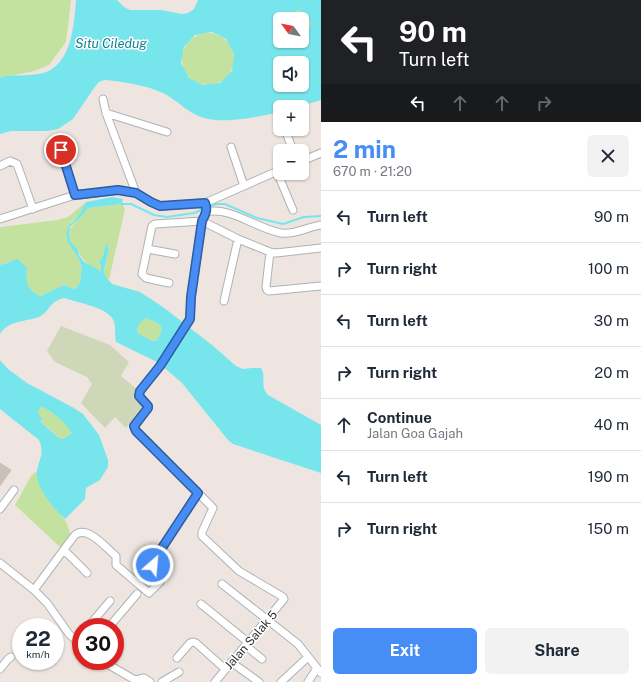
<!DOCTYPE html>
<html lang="en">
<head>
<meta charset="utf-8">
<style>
	body { margin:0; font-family:"Public Sans",sans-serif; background:#f2f2f3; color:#1f2937; height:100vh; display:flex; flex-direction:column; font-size:15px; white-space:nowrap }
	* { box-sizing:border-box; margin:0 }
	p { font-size:13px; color:#747a83 }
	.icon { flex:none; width:22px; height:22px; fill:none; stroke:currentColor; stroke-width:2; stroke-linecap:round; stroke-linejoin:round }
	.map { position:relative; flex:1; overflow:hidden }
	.sheet { display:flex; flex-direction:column; background:#fff; width:320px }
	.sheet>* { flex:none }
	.guide { background:#202124; color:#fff; overflow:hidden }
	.needle { width:26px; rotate:303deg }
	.buttons { position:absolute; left:273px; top:12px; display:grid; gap:8px }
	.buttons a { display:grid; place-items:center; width:36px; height:36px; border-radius:6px; background:#fff; box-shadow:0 1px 3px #0004; font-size:20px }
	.speed { position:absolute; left:12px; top:618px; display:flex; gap:8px; font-size:20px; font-weight:700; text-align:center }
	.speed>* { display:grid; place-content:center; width:52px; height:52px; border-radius:50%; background:#fff; box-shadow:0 1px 3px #0004; line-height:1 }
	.speed small { font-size:10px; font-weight:400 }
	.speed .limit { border:6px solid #d22; background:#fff; color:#111 }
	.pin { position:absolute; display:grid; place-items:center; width:34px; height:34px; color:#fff; margin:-17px; border:2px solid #fff; border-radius:50%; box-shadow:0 1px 4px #0007 }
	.me { position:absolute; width:44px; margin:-22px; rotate:27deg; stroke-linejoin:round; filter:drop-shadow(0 0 3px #0008) }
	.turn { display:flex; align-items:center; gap:14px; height:84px; padding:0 12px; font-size:18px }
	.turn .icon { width:52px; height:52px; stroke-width:2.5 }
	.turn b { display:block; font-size:28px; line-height:34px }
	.lanes { display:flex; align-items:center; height:38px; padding:0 12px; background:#0003; justify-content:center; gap:20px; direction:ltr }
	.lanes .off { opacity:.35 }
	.round { display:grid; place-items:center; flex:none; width:42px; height:42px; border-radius:6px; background:#f2f2f3 }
	.summary { display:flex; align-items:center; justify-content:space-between; height:68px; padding:0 12px }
	h1 { font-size:24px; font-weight:700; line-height:30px; color:#468df5 }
	.primary-button { display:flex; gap:8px; margin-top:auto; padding:8px 12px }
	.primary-button a { flex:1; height:46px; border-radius:6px; background:#468df5; color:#fff; font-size:16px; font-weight:700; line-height:46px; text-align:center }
	.primary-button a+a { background:#f2f2f3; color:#1f2937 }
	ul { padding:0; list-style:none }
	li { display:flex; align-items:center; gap:12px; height:52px; padding:0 12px; border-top:1px solid #e0e1e3 }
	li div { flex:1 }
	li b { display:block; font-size:15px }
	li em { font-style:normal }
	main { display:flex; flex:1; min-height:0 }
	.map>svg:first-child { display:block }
	.green { fill:#c4e29f }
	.cemetery { fill:#ced7b8 }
	.water { fill:#77e6ec; fill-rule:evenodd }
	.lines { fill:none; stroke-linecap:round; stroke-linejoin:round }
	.stream { stroke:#77e6ec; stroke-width:2 }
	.building { fill:#c7c0bb; stroke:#cac0b9 }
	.minor-casing { stroke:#adb2b9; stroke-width:9 }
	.minor { stroke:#fff; stroke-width:7 }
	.route-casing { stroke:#2e5c9f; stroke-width:10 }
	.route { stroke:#468df5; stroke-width:7 }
	.labels { text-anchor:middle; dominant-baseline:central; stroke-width:3; stroke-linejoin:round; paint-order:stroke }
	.street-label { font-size:12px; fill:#2d2d2d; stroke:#fff }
	.water-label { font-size:13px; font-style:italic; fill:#117f8e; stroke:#fff }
</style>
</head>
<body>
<main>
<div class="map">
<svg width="321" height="682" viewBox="0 0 321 682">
	<rect width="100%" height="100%" fill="#eee5e0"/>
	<path class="green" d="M0 0H71L66 42 49 65 34 71 0 78Z
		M298 10C311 14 316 27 302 35V19H282L288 14Z
		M182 59a26 26 0 1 1 52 0a26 26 0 1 1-52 0Z
		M86 202 78 217 71 222 66 237C75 251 91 273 75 289L64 285 40 296C25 288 26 285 27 268L10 261 0 265V227L58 220 68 217Z
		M122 204 125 209 109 280 105 277 104 269 109 249 106 245 103 256 99 262 101 266 100 272C88 264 85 264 78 251 76 247 72 245 70 241 65 230 74 225 80 217 83 214 85 211 88 208Z
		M146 318 159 324 162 329 157 340 153 341 137 334C137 327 140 320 146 318Z
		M40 407C49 408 68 425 73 433L63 439C57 438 56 434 52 431 45 425 33 418 40 407Z
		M37 471C37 491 54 504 64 519 68 523 69 531 71 536L61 548 15 505 31 476Z"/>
	<path class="cemetery" d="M61 326 110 345 129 362 121 376 150 400 126 428 115 417 105 428 81 403 92 384 87 377 55 362 47 351Z"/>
	<path class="water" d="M76 0H117L124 7 130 10H161L182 14 188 13 194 9 198 0H321V100L298 107H280V112C258 117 226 124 204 118 189 114 178 101 165 94 147 85 125 82 105 80L99 82 94 88 73 119 58 129 48 131H11L0 134V78L5 76C17 75 31 76 43 73 72 65 74 24 76 0ZM298 10C311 14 316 27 302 35V41H293L287 44 284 45C272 38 271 30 280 21V19ZM212 32 226 39 234 54 232 71 220 83 203 85 189 78 181 63 184 47 195 35ZM280 63H302V85H280Z
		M112 197 123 199 122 204 88 208 80 218 74 223 70 227 69 234 70 241 78 250 79 255 84 262 96 268 100 272 101 266 99 262 103 256 106 244 109 249 104 269 105 276 112 284 140 292 163 307 212 345 236 366 243 369 252 368H261C267 378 259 385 268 395L321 425V473L233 444 228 440 182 383 159 363 116 342C114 334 117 325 112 318 105 307 76 302 64 298 49 301 50 312 39 317 25 322 9 320 0 334V265L18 259 27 268C26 284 26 288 40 296L64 285 75 289C79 285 81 281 81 275 81 272 82 268 81 266 79 252 63 245 67 230 68 224 75 221 78 216 81 212 83 207 86 202ZM146 318 159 324 162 329 157 340 153 341 137 333C137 327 140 321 146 318Z
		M0 360 8 369 27 383 74 408 83 414 90 423 99 435 108 460V467L100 480 86 488 85 499 65 519C55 510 34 486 37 471 39 458 45 454 39 440L0 409ZM40 407C49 408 68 425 72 433L63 439 59 438 41 422 42 419 38 413Z"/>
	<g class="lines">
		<path class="stream" d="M122 204H131L154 215 167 217 194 213 216 204H225L257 218 283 224 304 217 321 216"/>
	</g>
	<path class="building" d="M0 463 11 470 0 486Z"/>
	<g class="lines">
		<defs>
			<path id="minor" d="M103 99 106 113 136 193
				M106 113 167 132
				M285 129 293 151
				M231 147 244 186
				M61 150 75 195
				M302 161 321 153
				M0 166 10 161 17 164 33 209
				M277 172 293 210
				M205 203 207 211 202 221 191 297 190 319 160 366 140 391 139 396 148 406V408L134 428 213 508 202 532V536L239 571 283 597 284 599 215 682
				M206 212C230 206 257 229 281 233 294 235 308 227 321 225
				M0 219 72 196 118 190 136 193 151 202 160 206 205 203 280 170
				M147 249 175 254
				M270 252 266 287 267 290 269 291 321 286
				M169 283 146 278 142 274 152 226 155 224 202 221 238 239 270 252 276 253 321 248
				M224 301 238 239
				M0 509 14 490
				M64 550 87 573
				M0 563 34 590 47 603 69 634 81 645
				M222 584 298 644 321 673
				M34 590 74 536C86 523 106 548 116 556V565L149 593 160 582 161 579 153 565 154 560 198 493
				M201 604 249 643
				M88 627 110 601
				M109 627 137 594
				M246 646 262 659
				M177 658 190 643 193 642 196 643 225 669
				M102 661 135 680 144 678 150 682
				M231 662 259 682
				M0 669 8 659 11 657
				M162 682 179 672
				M281 682 308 657
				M308 682 317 668"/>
		</defs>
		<use href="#minor" class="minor-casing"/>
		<use href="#minor" class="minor"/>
	</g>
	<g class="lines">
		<defs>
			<path id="route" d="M61 150 75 195 118 190 136 193 151 202 160 206 205 203C208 210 205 215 202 221L191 297 190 319 160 366 140 391 139 396 148 406V408L134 426 136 431 198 493 154 560 153 565"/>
		</defs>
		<use href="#route" class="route-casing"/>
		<use href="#route" class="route"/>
	</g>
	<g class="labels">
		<g class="street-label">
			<text transform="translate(251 640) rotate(-49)">Jalan Salak 5</text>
		</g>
		<g class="water-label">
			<text x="111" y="43">Situ Ciledug</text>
		</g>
	</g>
</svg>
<div class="buttons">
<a><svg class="needle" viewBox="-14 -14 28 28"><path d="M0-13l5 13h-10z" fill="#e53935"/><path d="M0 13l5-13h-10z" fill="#747a83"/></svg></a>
<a><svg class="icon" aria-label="sound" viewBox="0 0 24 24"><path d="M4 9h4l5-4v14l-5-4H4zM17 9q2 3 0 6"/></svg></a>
<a>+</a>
<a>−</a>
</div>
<div class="speed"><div>22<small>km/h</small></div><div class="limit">30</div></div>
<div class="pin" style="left:61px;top:150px;background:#d93025"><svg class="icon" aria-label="arrive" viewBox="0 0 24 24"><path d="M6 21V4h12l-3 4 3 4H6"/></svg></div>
<svg class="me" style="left:153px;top:565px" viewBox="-20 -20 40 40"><circle r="17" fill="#468df5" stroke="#fff" stroke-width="3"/><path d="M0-11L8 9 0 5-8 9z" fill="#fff"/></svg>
</div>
<section class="sheet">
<div class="guide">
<div class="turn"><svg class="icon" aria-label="left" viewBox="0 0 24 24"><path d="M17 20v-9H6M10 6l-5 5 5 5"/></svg><div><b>90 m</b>Turn left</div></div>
<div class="lanes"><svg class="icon" aria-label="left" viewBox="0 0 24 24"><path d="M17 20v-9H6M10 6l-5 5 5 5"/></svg><svg class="icon off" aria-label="ahead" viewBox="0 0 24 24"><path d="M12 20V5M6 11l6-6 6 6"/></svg><svg class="icon off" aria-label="ahead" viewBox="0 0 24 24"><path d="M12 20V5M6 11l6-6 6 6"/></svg><svg class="icon off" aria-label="right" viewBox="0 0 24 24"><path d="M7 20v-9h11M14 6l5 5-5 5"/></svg></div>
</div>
<div class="summary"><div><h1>2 min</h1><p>670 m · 21:20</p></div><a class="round"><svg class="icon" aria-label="close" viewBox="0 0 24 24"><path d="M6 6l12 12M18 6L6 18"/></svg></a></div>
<ul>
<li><svg class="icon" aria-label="left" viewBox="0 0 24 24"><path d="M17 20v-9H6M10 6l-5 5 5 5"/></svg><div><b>Turn left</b></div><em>90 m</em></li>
<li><svg class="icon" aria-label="right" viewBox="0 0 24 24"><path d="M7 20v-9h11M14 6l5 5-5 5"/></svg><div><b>Turn right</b></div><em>100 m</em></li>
<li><svg class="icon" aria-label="left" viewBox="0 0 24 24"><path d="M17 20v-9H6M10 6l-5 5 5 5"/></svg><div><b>Turn left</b></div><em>30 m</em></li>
<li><svg class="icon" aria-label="right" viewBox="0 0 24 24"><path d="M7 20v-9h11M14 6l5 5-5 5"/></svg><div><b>Turn right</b></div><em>20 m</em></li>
<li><svg class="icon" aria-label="ahead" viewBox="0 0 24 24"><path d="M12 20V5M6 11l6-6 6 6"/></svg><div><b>Continue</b><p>Jalan Goa Gajah</p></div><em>40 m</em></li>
<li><svg class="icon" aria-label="left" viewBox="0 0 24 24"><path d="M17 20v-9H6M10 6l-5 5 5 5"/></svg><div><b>Turn left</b></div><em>190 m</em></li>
<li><svg class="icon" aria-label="right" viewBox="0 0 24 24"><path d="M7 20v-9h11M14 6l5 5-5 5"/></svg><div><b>Turn right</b></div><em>150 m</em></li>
</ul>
<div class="primary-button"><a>Exit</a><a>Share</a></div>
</section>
</main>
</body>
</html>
